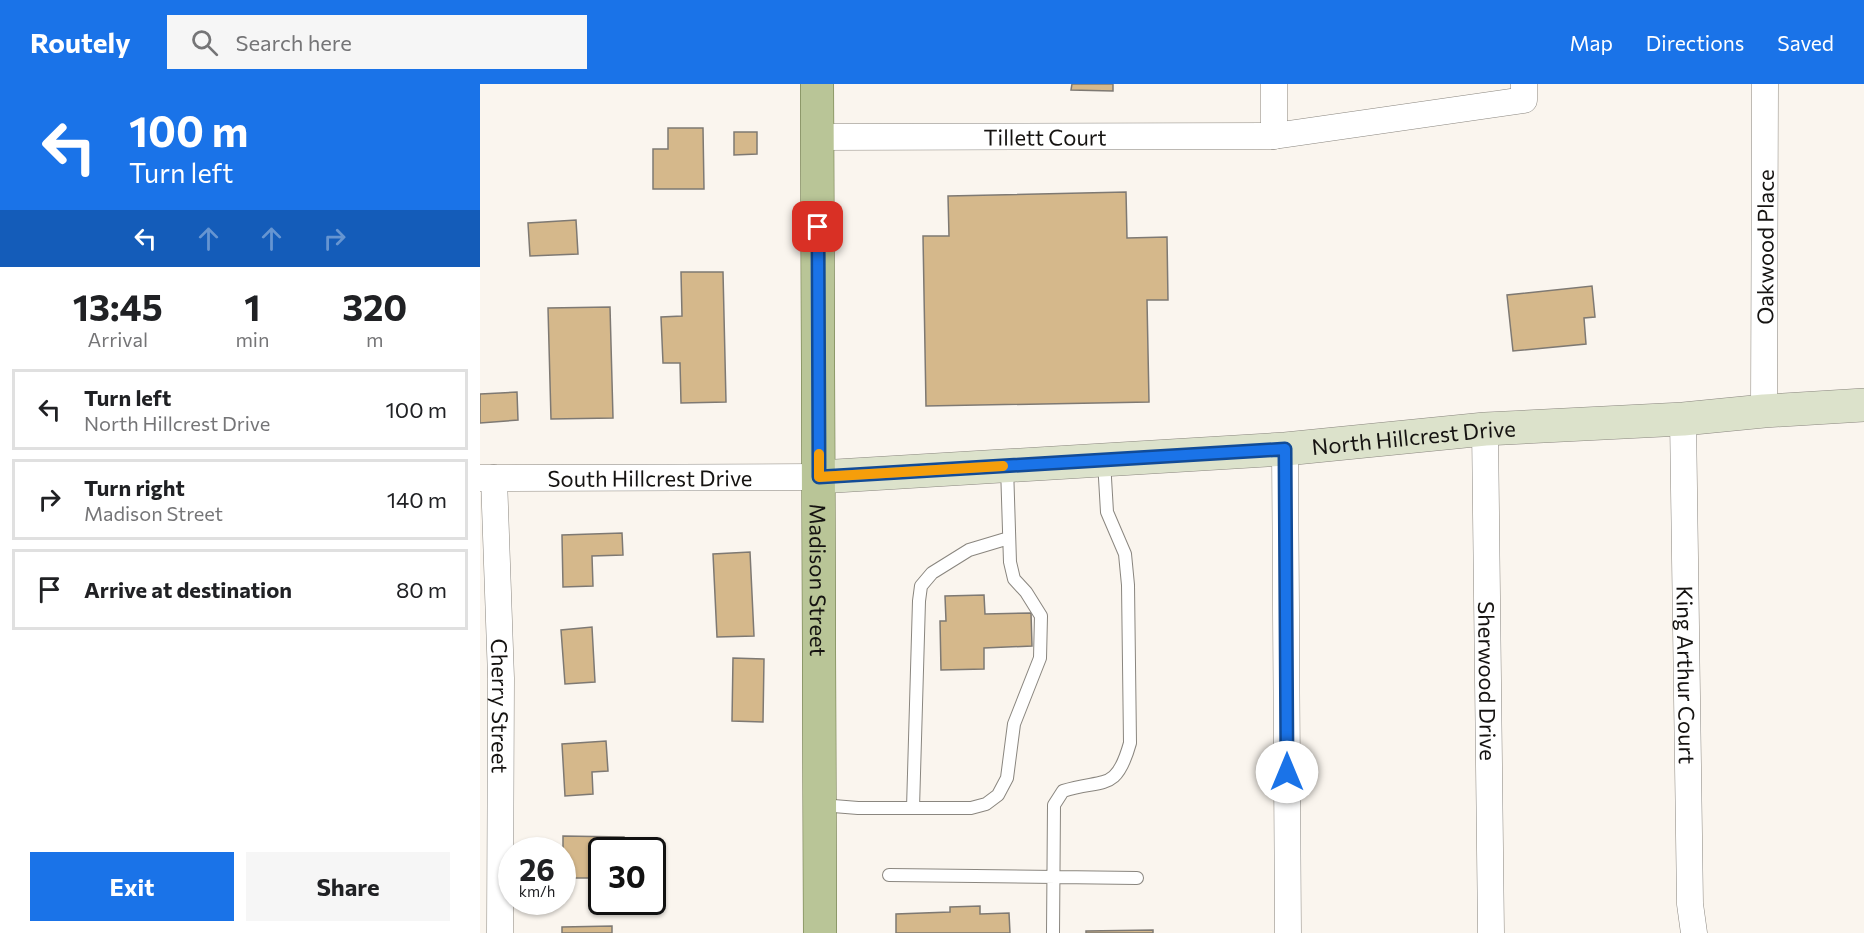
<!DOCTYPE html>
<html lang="en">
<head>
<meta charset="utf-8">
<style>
	body { margin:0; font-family:Commissioner,sans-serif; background:#f6f6f6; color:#202124; height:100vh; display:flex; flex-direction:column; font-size:22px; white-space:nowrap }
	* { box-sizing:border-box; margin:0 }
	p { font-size:20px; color:#757577 }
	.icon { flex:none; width:33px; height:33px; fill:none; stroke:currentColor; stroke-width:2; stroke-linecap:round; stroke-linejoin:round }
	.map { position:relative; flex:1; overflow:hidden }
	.drawer { display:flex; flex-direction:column; background:#fff; width:480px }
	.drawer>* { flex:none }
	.top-card { background:#1a73e8; color:#fff; overflow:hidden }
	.speed { position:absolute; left:18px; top:753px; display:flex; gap:12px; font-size:30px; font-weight:700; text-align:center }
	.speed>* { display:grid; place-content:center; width:78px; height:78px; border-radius:50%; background:#fff; box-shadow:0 2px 4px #0004; line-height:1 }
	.speed small { font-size:15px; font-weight:400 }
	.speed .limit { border:3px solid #111; border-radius:9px; background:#fff; color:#111 }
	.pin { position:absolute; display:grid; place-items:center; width:51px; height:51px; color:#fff; margin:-26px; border-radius:12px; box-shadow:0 3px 9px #0006 }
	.me { position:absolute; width:66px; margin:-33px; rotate:0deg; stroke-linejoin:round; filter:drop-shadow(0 0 4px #0008) }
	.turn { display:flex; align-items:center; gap:21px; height:126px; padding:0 30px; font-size:27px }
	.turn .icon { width:78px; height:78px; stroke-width:2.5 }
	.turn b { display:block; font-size:42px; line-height:51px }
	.lanes { display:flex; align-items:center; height:57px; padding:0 30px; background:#0003; justify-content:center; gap:30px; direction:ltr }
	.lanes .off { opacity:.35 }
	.eta { display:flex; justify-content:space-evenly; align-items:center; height:102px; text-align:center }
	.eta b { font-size:36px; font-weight:700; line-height:42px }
	.primary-button { display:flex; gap:12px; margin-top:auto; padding:12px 30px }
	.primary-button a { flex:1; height:69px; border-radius:0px; background:#1a73e8; color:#fff; font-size:24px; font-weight:700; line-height:69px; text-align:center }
	.primary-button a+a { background:#f6f6f6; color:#202124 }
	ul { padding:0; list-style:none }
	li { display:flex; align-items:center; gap:18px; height:81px; margin:0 12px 9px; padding:0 18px; border:3px solid #e0e0e0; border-radius:0px }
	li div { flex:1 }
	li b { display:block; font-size:22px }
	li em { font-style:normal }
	header { display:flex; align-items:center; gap:36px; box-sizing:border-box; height:84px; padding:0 30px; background:#1a73e8; color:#fff }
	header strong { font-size:28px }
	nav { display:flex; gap:33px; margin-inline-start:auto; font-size:21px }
	.search { width:420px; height:54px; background:#f6f6f6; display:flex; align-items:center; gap:15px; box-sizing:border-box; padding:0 21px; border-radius:0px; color:#757577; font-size:22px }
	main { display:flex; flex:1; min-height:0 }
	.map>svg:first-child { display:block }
	.building { fill:#d5b88b; stroke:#7e7973; stroke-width:1.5 }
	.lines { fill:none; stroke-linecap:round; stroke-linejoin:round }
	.lane-casing { stroke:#8a867f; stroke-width:14 }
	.street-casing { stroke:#8a867f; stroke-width:27 }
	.secondary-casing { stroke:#8a867f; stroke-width:34 }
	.primary-casing { stroke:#626e3b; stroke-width:34 }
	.lane { stroke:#fff; stroke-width:12 }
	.street { stroke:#fff; stroke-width:26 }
	.secondary { stroke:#dce2cb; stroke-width:33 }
	.primary { stroke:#b9c597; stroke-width:33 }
	.route-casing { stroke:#114b97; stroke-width:15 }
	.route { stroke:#1a73e8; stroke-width:10 }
	.slow { stroke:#f59e0b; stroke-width:10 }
	.labels { text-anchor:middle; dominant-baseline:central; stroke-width:5; stroke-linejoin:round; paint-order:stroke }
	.street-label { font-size:22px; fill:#151311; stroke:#fff }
</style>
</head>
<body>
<header>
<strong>Routely</strong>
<div class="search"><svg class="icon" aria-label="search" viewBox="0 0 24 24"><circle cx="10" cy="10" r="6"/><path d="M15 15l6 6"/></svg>Search here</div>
<nav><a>Map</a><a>Directions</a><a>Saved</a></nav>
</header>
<main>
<section class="drawer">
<div class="top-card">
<div class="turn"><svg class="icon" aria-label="left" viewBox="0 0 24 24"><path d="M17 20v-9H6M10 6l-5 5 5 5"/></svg><div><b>100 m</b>Turn left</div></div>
<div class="lanes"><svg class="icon" aria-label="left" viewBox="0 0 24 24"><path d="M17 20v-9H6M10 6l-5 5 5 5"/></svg><svg class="icon off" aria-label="ahead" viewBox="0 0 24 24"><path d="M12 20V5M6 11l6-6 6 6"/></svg><svg class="icon off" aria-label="ahead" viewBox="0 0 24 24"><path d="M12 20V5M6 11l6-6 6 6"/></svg><svg class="icon off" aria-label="right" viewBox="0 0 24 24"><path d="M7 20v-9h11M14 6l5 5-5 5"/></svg></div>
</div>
<div class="eta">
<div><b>13:45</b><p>Arrival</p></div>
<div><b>1</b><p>min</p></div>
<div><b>320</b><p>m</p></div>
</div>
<ul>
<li><svg class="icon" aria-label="left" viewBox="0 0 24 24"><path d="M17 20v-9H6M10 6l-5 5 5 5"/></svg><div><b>Turn left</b><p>North Hillcrest Drive</p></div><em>100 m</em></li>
<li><svg class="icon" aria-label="right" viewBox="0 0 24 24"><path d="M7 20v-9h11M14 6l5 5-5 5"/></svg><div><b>Turn right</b><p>Madison Street</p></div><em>140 m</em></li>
<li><svg class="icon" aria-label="arrive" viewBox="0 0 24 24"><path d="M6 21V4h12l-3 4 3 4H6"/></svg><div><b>Arrive at destination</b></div><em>80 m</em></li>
</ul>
<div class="primary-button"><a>Exit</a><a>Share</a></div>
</section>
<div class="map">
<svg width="1384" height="849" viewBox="0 0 1384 849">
	<rect width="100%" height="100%" fill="#faf5ee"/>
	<path class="building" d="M592 0H633V7L591 6Z
		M188 44H223L224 105H173V65H188Z
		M254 48H277V70L254 71Z
		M646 108 647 154 687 153 688 216H667L669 318 446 322 443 152H469L468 112Z
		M96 136 98 170 50 172 48 139Z
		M201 188H243L246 318 201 319 200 279H183L181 233 202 232Z
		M1112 202 1115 233 1104 234 1106 260 1033 267 1027 211Z
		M130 223 133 334 71 335 68 224Z
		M37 308 38 336 0 339V310Z
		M142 449 143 471 112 472 113 502 83 503 82 451Z
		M270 468 274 552 237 553 233 470Z
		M504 511 505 530 551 529 552 562 504 564V585L461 586 460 537H466L465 512Z
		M112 543 115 598 85 600 81 546Z
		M253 574 284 575 283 638 252 637Z
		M126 657 128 687 112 688 113 710 85 712 82 660Z
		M83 752 144 753V766H122V794H83Z
		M500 822V830L529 829 530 849H416V830L470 828V823Z
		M132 842V849H82V843Z
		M673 846V849H606V847Z"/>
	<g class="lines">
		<defs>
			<path id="lane" d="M341 721 378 724H491L506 720 518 711 527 694 534 640 560 574 561 532 546 508 534 495 530 478 527 383
				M433 724 439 517 441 502 452 489 489 466 529 454
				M409 791 657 794
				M573 849 574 721 583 707C624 694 636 709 650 659L648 501 645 470 627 428 624 377"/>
			<g id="street">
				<path d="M794 0V52"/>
				<path id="s1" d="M337 53 794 52 1044 16V0"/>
				<path id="s2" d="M1284 327 1285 0"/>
				<path id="s3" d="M1203 335 1210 820 1214 849"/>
				<path id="s4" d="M1005 345 1011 849"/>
				<path d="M805 365 808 849"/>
				<path id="s5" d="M0 394 339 393"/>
				<path id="s6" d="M14 394 21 594 20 849"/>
			</g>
			<g id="secondary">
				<path id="s7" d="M339 393 805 365 1005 345 1203 335 1284 327 1384 321"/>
			</g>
			<g id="primary">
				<path id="s8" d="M337 0 340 849"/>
			</g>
		</defs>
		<use href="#lane" class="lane-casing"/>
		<use href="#street" class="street-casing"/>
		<use href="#secondary" class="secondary-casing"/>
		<use href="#primary" class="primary-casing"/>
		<use href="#lane" class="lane"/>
		<use href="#street" class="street"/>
		<use href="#secondary" class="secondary"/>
		<use href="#primary" class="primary"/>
	</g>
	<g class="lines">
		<defs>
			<path id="route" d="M338 143 339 393 805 365 807 688"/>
		</defs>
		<use href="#route" class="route-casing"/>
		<use href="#route" class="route"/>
		<path class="slow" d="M339 370V393L523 382"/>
	</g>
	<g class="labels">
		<g class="street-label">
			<text stroke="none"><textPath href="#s1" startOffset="228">Tillett Court</textPath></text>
			<text stroke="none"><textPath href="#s2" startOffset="164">Oakwood Place</textPath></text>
			<text stroke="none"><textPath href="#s7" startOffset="596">North Hillcrest Drive</textPath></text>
			<text stroke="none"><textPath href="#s5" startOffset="170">South Hillcrest Drive</textPath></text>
			<text stroke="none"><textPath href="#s8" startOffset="496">Madison Street</textPath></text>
			<text stroke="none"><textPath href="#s3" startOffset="256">King Arthur Court</textPath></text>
			<text stroke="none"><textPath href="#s4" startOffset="252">Sherwood Drive</textPath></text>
			<text stroke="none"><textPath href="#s6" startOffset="228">Cherry Street</textPath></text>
		</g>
	</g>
</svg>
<div class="speed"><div>26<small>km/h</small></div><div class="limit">30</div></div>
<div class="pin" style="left:338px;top:143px;background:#d93025"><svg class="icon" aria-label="arrive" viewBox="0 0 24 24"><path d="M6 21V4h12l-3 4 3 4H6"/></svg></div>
<svg class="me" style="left:807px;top:688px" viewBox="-20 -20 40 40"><circle r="19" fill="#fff"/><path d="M0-13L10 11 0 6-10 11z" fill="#1a73e8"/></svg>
</div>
</main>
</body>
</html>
